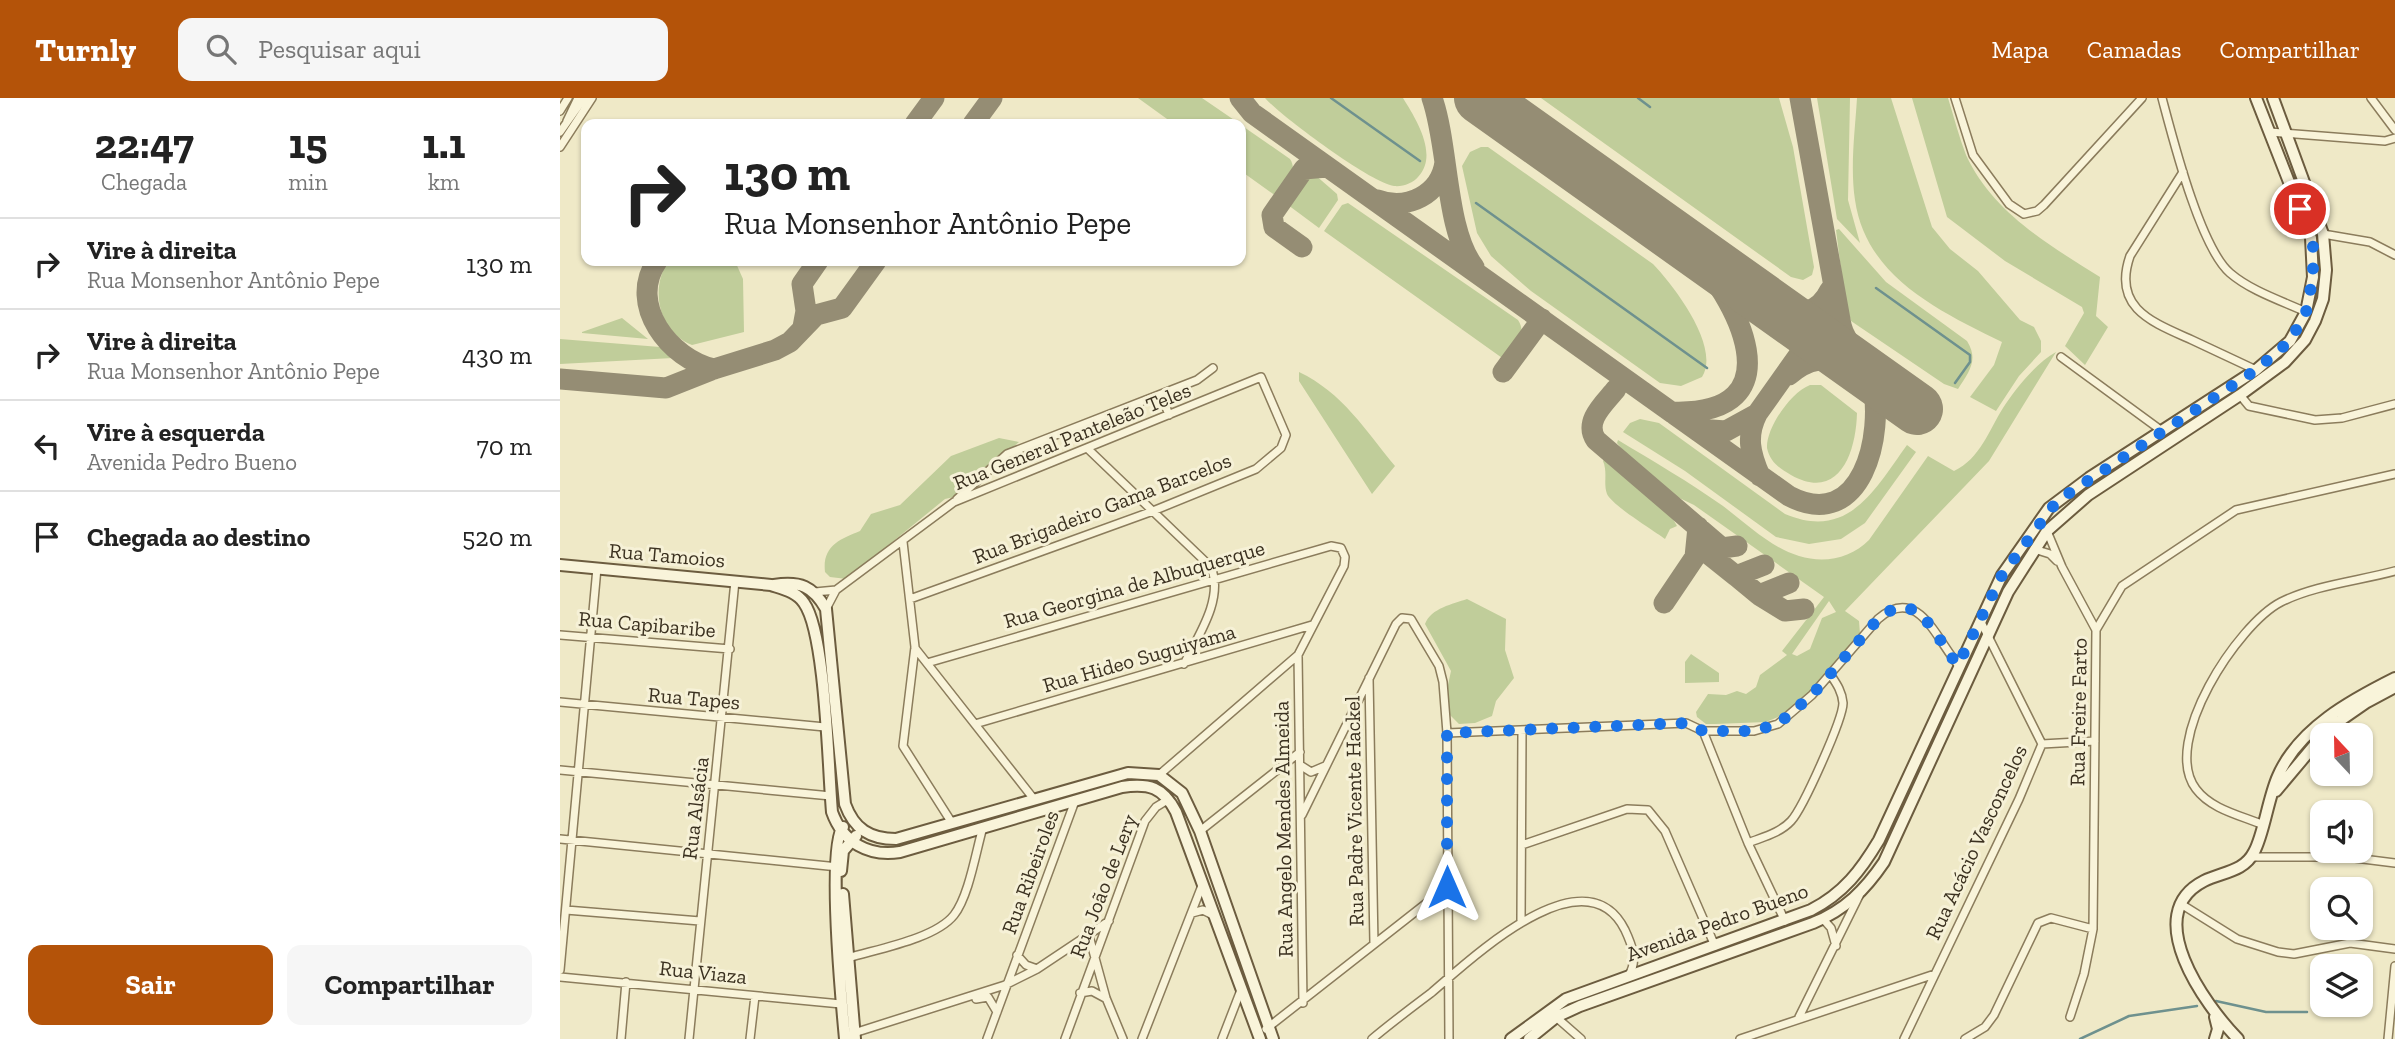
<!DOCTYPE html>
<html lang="pt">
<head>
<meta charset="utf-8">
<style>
	body { margin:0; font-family:"Zilla Slab",serif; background:#f6f6f6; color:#222; height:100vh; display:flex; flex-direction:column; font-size:26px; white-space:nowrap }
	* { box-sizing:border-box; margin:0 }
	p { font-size:23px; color:#767676 }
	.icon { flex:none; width:38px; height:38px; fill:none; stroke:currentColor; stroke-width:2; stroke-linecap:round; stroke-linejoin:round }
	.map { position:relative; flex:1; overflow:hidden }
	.sheet { display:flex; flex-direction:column; background:#fff; width:560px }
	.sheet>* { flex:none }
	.guide { position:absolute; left:21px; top:21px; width:665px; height:147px; border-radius:14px; box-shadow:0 2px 5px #0004; background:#fff; color:#222; overflow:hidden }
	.needle { width:46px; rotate:338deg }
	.fabs { position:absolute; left:1750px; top:625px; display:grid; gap:14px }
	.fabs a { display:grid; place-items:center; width:63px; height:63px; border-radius:14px; background:#fff; box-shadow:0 2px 5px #0004; font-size:35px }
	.pin { position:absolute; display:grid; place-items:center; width:60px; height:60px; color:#fff; margin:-30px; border:4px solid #fff; border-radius:50%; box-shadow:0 2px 7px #0007 }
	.me { position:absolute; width:77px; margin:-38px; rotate:0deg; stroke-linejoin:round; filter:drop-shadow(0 0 5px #0008) }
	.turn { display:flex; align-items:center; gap:24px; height:147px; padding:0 28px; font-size:32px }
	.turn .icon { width:91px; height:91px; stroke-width:2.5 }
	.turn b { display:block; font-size:49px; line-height:60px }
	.eta { display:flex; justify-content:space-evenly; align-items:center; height:119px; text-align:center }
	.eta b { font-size:42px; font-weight:700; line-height:49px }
	.primary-button { display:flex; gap:14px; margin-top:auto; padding:14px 28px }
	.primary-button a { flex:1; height:80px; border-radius:14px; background:#b45309; color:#fff; font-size:28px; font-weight:700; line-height:80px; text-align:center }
	.primary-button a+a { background:#f6f6f6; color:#222 }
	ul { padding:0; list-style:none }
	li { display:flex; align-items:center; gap:21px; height:91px; padding:0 28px; border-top:2px solid #e0e0e0 }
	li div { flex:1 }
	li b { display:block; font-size:26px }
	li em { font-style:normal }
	header { display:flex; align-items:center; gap:42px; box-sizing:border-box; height:98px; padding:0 35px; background:#b45309; color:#fff }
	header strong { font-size:33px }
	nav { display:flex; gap:38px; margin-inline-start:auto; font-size:24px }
	.search { width:490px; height:63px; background:#f6f6f6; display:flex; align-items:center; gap:18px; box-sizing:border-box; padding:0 24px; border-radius:14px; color:#767676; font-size:26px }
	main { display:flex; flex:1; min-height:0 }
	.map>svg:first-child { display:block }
	.green { fill:#c0cd9a; fill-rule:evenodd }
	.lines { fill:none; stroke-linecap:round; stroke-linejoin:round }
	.stream { stroke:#6e918e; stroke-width:2.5 }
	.taxiway { stroke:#958d74; stroke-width:21 }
	.runway { stroke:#958d74; stroke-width:52 }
	.street-casing { stroke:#8b7c5c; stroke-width:10 }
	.secondary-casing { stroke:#6c5c3f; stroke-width:14 }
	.street { stroke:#f9f4da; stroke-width:7 }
	.secondary { stroke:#f9f4da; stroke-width:10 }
	.route { stroke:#1a73e8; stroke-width:12; stroke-dasharray:0 21.6 }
	.labels { text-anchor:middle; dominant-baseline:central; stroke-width:6; stroke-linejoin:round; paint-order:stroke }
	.street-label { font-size:21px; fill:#3b3120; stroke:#f6f1d7 }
</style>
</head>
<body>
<header>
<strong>Turnly</strong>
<div class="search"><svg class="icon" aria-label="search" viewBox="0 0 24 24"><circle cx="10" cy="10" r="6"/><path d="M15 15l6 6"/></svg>Pesquisar aqui</div>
<nav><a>Mapa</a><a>Camadas</a><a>Compartilhar</a></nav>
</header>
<main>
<section class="sheet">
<div class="eta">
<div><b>22:47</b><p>Chegada</p></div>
<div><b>15</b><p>min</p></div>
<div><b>1.1</b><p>km</p></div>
</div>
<ul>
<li><svg class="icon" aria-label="right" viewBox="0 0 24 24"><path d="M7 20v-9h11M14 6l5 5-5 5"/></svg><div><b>Vire à direita</b><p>Rua Monsenhor Antônio Pepe</p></div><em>130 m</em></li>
<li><svg class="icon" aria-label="right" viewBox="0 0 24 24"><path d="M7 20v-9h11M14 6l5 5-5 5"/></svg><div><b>Vire à direita</b><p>Rua Monsenhor Antônio Pepe</p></div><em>430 m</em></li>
<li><svg class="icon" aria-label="left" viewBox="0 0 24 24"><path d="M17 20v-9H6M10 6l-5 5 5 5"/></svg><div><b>Vire à esquerda</b><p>Avenida Pedro Bueno</p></div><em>70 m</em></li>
<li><svg class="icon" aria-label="arrive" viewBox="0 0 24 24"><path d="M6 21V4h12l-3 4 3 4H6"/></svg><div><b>Chegada ao destino</b></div><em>520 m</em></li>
</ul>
<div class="primary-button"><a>Sair</a><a>Compartilhar</a></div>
</section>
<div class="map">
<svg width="1835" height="941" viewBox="0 0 1835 941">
	<rect width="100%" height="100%" fill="#efe9c7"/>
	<path class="green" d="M578 0H642L680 26H614Z
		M705 0H843C856 21 879 57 858 79 853 85 843 89 834 88 811 85 722 19 705 0Z
		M981 0H1219L1233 49 1254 169 1252 177 1243 182 1231 179Z
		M1257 0H1290L1288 102 1300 145 1277 121Z
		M1297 0H1331L1372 129 1390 151 1418 173 1460 222 1474 229 1481 243V254L1459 278 1436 313 1410 299 1434 267 1442 244C1379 213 1306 179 1295 102 1290 69 1295 33 1297 0Z
		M1352 0H1388C1394 19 1399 39 1406 57 1432 114 1489 147 1540 179L1536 218 1548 229 1525 267 1505 248 1524 215 1522 209 1445 163 1387 119Z
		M681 27 730 61C739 75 725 86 716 98L681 73Z
		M921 49H928L1093 166C1114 188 1161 249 1142 279L1121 288 1100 285 971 193 931 158 917 135 902 68 910 54Z
		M754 76 777 96 778 102 759 130 728 107 748 77Z
		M788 105 958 222C968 237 954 249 945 262L764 133 782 107Z
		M1279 131 1326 184 1407 243C1419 262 1409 274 1398 291L1384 286 1291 223 1285 203 1276 132Z
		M108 163H175L183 181 184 234 132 247C98 234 90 191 108 163Z
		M62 220 88 241 22 235V234Z
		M0 241 100 249 113 260 0 266Z
		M1496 254 1429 363 1285 513 1299 523 1300 536 1249 596 1218 619 1206 624 1155 626H1146L1137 619 1136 614 1148 596 1166 597 1177 593 1186 596 1196 589 1200 577 1227 557 1222 553 1264 499 1134 407 1109 395 1076 368 1057 345 1058 342C1093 363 1129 384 1163 408 1187 426 1210 449 1239 458 1265 466 1291 460 1309 442L1368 358 1394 373C1420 361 1429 332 1443 310 1455 291 1476 265 1496 254ZM1269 503 1276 514 1262 520 1250 551 1237 558 1232 556Z
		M739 274C783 295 805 332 835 368L812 396 739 283Z
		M1250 287H1261L1297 315C1296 355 1279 404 1231 377 1219 370 1210 364 1207 350 1206 330 1231 294 1250 287Z
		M1080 321 1099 325 1225 416C1289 443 1315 391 1347 347L1356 354 1305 425 1281 441 1249 446 1216 439 1125 373 1063 334 1070 325Z
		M439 340 459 344 394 399 385 401 287 481 270 479 265 474C262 448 280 441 300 433L311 416 340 407 391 358Z
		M1045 360C1069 381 1102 399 1117 428L1110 431 1105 441C1093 432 1053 408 1047 396 1043 385 1048 375 1043 363Z
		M907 501 946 521 945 552 954 580 936 603 932 618 915 625 899 626 889 616 879 595 881 589 888 587 891 573 865 526C871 510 893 506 907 501Z
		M1131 556 1159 575V584L1125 585V564Z"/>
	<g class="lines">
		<path class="stream" d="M771 0 860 63
			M1078 0 1090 9
			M916 105 1147 270
			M1316 190 1410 257V264L1395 285
			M1656 903 1706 914H1747
			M1520 941 1569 918 1637 908"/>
		<path class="taxiway" d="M680 0 692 15 1229 398C1302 436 1325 336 1312 283 1307 263 1286 249 1281 227L1240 0
			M872 0C889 48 885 132 914 169
			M355 26 374 0
			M413 26 432 0
			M818 102C847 113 881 96 885 64
			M742 149 714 129 712 117 744 71 767 69
			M97 163C67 207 110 261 154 271
			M1214 210C1237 218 1258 217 1270 192
			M243 229 246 213 242 186 258 163
			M943 274 982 221
			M1229 277C1249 260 1265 258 1289 268
			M0 281 106 290 154 271 215 252 230 244 256 217 282 210 316 163
			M1056 291C1045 305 1023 323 1036 342L1162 450 1177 448
			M1111 314C1240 319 1178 199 1125 146
			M1197 316 1268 216 1274 196
			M1137 331 1166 333 1197 316C1186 338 1190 355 1200 378
			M1176 478 1199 497 1229 485
			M1199 497 1225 513 1244 511
			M1104 505 1135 459 1138 429 1146 454 1176 478 1204 467"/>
		<path class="runway" d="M920 0 1357 311"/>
		<defs>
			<path id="street" d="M1395 0 1413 57 1449 106 1464 116 1477 113 1484 107 1582 0
				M1602 0C1613 41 1640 149 1670 175 1691 193 1722 203 1746 214
				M1811 0 1835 32
				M0 13 8 0
				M7 23 18 0
				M0 34 24 0
				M1710 34 1825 43 1835 40
				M0 49 32 0
				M1623 74 1570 158C1552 210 1592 224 1632 242 1653 252 1675 262 1696 272
				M1763 136 1810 144 1835 157
				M1501 259 1602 333
				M601 296 609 317
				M1680 297 1689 308 1755 322 1782 320 1835 306
				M527 350 651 469C664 501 638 538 624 566
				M397 401 447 356 637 282 653 270
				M1487 433 1502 469 1536 532
				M343 444 355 549 343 648 392 725
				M1474 451 1490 456 1497 463
				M255 494 276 492
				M266 511 276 492 394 404 701 279 726 337 721 350 696 371 593 413 350 501
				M0 537 170 551
				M355 550 473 700
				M738 557 743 905
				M367 565 771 448 781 450 785 459 784 468 738 557 599 677
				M809 580 814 846
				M0 604 265 629
				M415 626 752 527
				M1143 633 1188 745 1225 823
				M887 635 1126 625 1143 633H1194L1218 626 1252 597 1318 521C1359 485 1377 544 1400 569
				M1482 646 1535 643
				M740 667 751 674 765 668
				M0 672 271 698
				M742 717 836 526 842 520 851 521 879 568 883 584 887 635 889 941
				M1701 726C1679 717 1651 711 1636 691 1600 644 1678 526 1721 504 1755 487 1798 483 1835 473
				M640 733 740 654
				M0 741 278 769
				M1188 745C1203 739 1220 735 1231 723 1243 710 1283 621 1283 605 1282 593 1276 585 1270 576
				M962 747 1067 711 1088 712 1105 733 1155 848
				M1691 759H1787L1835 765
				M1621 806 1677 841 1718 854 1734 856 1790 845 1835 851
				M6 812 140 823
				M632 815 643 812 653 817
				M1263 821 1271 830 1276 848
				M961 822 962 634
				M529 838 546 900 563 941
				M457 857 466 867 477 871
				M288 860C317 851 375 841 394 817 409 798 416 753 423 729
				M0 872 37 470
				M0 879 281 906
				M520 895 532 893 545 900
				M416 901 428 899 437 914
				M996 919 1021 941
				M1239 919 1299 798
				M1510 919 1524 876 1533 831 1536 532 1562 488 1676 412 1835 376
				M706 931 887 789
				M294 935 445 887 477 871 549 823
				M61 941 66 884
				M129 941 175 483
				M190 941 195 898
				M427 941 515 703
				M505 941 585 723 596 709 609 701
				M582 941 643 785
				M662 941 681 892
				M812 941C831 925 851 910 871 895 910 862 1025 752 1065 832 1072 847 1078 862 1069 877
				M1180 941 1375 876
				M1344 941 1459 701 1482 646 1420 522
				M1405 941 1425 929 1434 917 1478 825 1491 820 1533 831
				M1828 941 1835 868"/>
			<path id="secondary" d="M0 467 211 487C223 491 237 494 244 505 266 536 268 670 272 714 283 745 309 759 340 754L562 689C589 685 603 689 616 714L700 941
				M214 487C240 483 253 488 266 511L285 706C294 731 310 741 336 741L568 675 599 677 622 695 640 733 713 941
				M1716 693 1768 631 1807 604 1835 589
				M283 729C267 746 282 909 285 941
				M281 773 283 753 296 738
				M283 796 295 941
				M951 941 1006 901 1251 812C1284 795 1301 772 1319 742L1442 477 1489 410 1529 380 1696 272 1730 243 1746 214 1753 179 1751 140 1696 0
				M969 941 996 919 1020 908 1253 825C1285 812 1305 792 1324 764L1448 494 1487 433 1528 397 1680 297 1725 264 1745 242 1755 223 1763 201 1766 172 1763 136 1713 0
				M1655 941 1658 931 1655 919
				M1678 941C1645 907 1579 816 1644 783 1662 774 1684 774 1694 754 1704 736 1708 700 1718 678 1739 630 1791 602 1835 580"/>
		</defs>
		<use href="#street" class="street-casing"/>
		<use href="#secondary" class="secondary-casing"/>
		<use href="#street" class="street"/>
		<use href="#secondary" class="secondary"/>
	</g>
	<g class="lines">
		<path class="route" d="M887 789V635L1126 625 1143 633H1194L1218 626 1252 597 1318 521C1359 486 1375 541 1398 567L1442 477 1497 403 1696 272 1730 243 1746 214 1753 179V148L1740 111"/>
	</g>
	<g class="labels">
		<g class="street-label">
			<text transform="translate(512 338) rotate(-22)">Rua General Panteleão Teles</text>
			<text transform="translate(542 410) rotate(-21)">Rua Brigadeiro Gama Barcelos</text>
			<text transform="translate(107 457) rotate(5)">Rua Tamoios</text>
			<text transform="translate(574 486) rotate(-16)">Rua Georgina de Albuquerque</text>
			<text transform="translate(87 526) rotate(5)">Rua Capibaribe</text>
			<text transform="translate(579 560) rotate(-16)">Rua Hideo Suguiyama</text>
			<text transform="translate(134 600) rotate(5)">Rua Tapes</text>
			<text transform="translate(1518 614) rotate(-89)">Rua Freire Farto</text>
			<text transform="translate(135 710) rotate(-83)">Rua Alsácia</text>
			<text transform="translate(794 713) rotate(-91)">Rua Padre Vicente Hackel</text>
			<text transform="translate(723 731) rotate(-91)">Rua Angelo Mendes Almeida</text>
			<text transform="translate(1416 744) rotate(-65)">Rua Acácio Vasconcelos</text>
			<text transform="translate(470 774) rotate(-70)">Rua Ribeiroles</text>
			<text transform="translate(543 788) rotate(-69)">Rua João de Lery</text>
			<text transform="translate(1157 824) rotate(-20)">Avenida Pedro Bueno</text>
			<text transform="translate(143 874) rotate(6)">Rua Viaza</text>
		</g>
	</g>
</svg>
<div class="fabs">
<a><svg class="needle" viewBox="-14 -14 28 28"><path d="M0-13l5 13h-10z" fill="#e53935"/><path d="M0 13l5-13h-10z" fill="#767676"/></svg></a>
<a><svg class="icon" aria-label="sound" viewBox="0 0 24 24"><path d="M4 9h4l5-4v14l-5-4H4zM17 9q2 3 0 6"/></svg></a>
<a><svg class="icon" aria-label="search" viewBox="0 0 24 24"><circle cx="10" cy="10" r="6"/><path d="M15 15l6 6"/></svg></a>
<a><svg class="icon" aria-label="layers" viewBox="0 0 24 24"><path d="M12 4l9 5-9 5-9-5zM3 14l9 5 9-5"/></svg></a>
</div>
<div class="pin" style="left:1740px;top:111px;background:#d93025"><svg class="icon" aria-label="arrive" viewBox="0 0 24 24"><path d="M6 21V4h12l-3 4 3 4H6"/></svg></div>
<svg class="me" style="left:887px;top:789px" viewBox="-20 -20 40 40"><path d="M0-17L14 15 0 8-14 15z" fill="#1a73e8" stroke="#fff" stroke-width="4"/></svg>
<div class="guide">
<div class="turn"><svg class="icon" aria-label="right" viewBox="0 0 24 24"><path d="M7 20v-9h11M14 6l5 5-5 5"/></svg><div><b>130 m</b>Rua Monsenhor Antônio Pepe</div></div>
</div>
</div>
</main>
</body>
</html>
